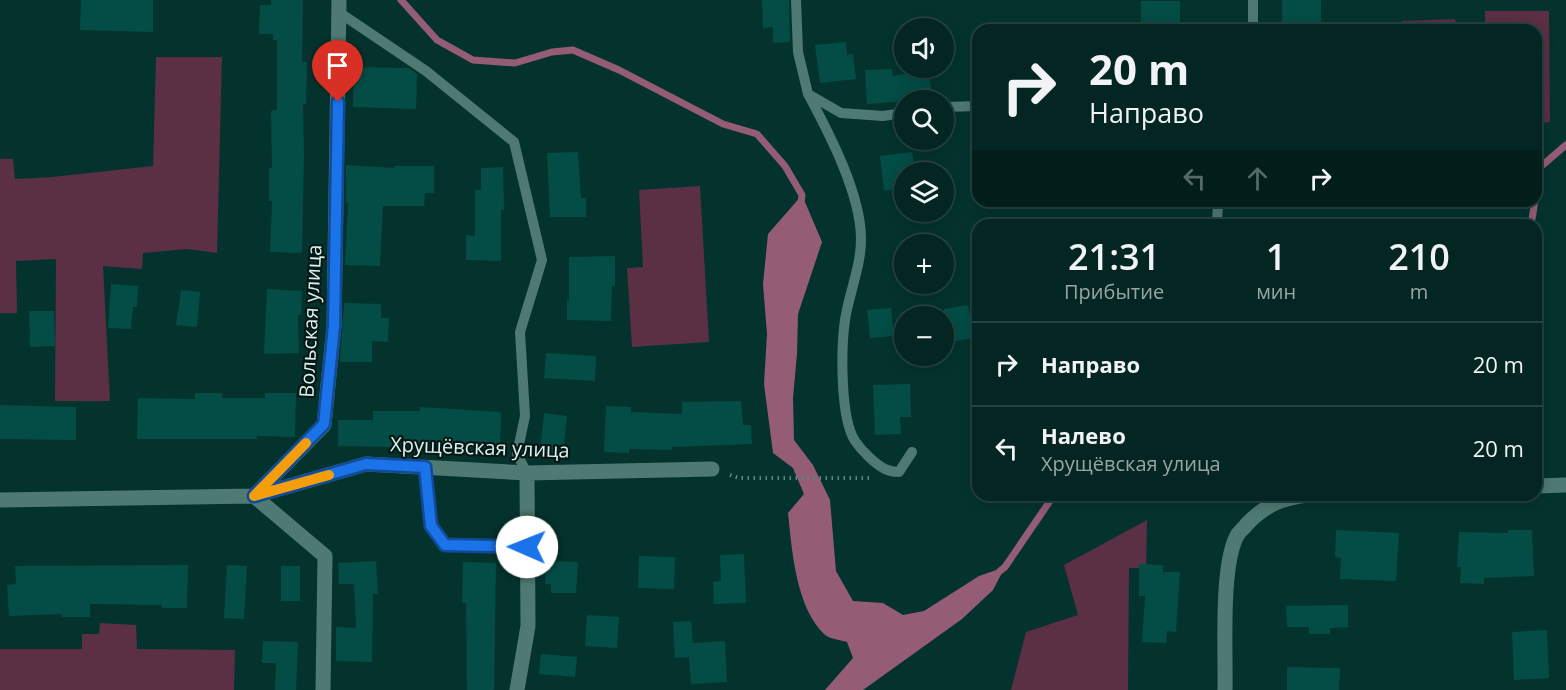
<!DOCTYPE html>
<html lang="ru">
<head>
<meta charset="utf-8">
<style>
	body { margin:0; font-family:"Open Sans",sans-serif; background:#0d2e2a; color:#f1f3f6; height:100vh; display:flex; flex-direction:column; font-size:22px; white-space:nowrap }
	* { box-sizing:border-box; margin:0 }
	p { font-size:20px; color:#97a5a5 }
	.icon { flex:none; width:33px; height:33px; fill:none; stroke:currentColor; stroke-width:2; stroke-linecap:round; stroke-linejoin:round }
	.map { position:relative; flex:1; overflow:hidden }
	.side { position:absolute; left:972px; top:219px; width:570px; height:282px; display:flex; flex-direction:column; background:#032622; border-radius:18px; box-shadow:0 3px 15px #0003,0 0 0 2px #244340 }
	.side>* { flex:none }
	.hud { position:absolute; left:972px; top:24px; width:570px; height:183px; border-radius:18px; box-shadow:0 3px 15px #0003,0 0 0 2px #244340; background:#032622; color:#f1f3f6; overflow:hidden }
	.controls { position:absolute; left:894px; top:18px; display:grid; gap:12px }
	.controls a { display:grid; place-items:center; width:60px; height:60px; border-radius:50%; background:#032622; box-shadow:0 3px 15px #0003,0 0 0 2px #244340; font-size:30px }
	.pin { position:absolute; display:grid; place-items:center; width:51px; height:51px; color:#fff; margin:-62px -26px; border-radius:50% 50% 50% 0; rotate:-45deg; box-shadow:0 0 6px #0007 }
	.pin .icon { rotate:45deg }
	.me { position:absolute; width:66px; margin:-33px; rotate:271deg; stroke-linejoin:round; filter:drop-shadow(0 0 4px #0008) }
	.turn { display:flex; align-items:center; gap:21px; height:126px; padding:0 18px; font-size:27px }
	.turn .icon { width:78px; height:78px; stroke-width:2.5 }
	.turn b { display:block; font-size:42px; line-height:51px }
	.lanes { display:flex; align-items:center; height:57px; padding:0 18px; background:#0003; justify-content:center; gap:30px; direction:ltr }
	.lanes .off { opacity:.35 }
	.eta { display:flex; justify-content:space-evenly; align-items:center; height:102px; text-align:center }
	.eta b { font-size:36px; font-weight:600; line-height:42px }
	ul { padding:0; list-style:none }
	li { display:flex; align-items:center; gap:18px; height:84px; padding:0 18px; border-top:2px solid #244340 }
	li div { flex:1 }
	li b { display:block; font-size:22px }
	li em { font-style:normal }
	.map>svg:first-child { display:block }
	.green { fill:#5b2f44 }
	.water { fill:#955c76 }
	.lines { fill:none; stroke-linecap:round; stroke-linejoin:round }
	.stream { stroke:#955c76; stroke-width:7 }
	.building { fill:#034d46 }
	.path { stroke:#618681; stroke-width:4; stroke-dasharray:1.5 4.5; stroke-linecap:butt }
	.lane { stroke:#4f7a73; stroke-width:10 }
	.street { stroke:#4f7a73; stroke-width:15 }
	.route-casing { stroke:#114b97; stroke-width:15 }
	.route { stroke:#1a73e8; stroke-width:10 }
	.slow { stroke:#f59e0b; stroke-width:10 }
	.labels { text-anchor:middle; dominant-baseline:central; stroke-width:4.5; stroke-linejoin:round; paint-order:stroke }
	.street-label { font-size:20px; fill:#dbf2ee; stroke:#061815 }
</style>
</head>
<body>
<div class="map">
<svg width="1566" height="690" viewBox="0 0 1566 690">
	<rect width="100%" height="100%" fill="#04332e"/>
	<path class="green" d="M1485 11H1549L1550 122 1536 123V30H1462L1485 29Z
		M1455 19 1457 30H1403L1402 21Z
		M156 57H222L217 253 187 249 143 253 142 269 103 266 110 401H55L56 259 16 261 17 313H0V159H13L15 179 52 177 153 166Z
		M700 186 709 342 632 347 627 268 643 267 639 190Z
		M1147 520 1146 568H1129L1128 690H1011L1026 632 1078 615 1064 565Z
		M100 623 136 625 137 649 235 650 234 690H0V649H82V634H99Z"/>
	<path class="water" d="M802 195 822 242 798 314 797 354 793 398 794 440 813 465 830 500 836 571 853 601 883 603 903 615 924 611 979 576 1005 567 993 590 962 619 863 690H825L853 658 847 642C841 640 830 639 825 635 796 608 792 551 788 513L804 494 793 468 773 453 764 384 767 334 763 284 768 234Z"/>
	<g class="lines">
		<path class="stream" d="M401 0 437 40 473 60 515 63 552 52 573 50 619 70 723 124 757 134 785 166 802 195 801 204
			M1536 188 1538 169 1566 145
			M1531 225 1535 201
			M1000 571 1005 567 1054 495"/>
	</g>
	<path class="building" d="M81 0H153V32L80 30Z
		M271 0H303L302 62H307L306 104H303L304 153 302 253 270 252 272 201H269V168H272L271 111 277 110V40H273V34H259L260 5H271Z
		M762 0H789L790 42 773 43V27L763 28Z
		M1282 0H1321V30H1282Z
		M1141 1H1180V24H1141Z
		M846 42 847 55 853 54 856 79 820 83 815 45Z
		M354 67 409 68 417 74 416 109 353 107Z
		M892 69 893 76 928 70 933 99 867 104 865 70Z
		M578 152 581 198H586V217H550L547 153Z
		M912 152 915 172H904V188L884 191 880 156Z
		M346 165 394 168V166H434V193H425L424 206H383L380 266 345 265 348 203H346Z
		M503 167 504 210H501V261L466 260V235L475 236V190H481V168Z
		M615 256V286H612L611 321 567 320V300H569V257Z
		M111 284 138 286 137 307H133L131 329 108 328Z
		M267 289 302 291 301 315H298L299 353 264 354Z
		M181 290 200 292 197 327 176 325Z
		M344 303 381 304V318H389L388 342 372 341V362H340Z
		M968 305 974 338 944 343V309Z
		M891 308 894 336 870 338 867 310Z
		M29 311H54L55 346 30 347Z
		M546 353 596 356 595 381 544 378Z
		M910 384 911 417H900L901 434 875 435 873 385Z
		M195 393H222V398H265V393H296L295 437 257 436V439H137L138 398 195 399Z
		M741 401 743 425H751L752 444 672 447V450L629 449V453L604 452 606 406 631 407V412L682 414V402Z
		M0 405 76 407V440L0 439Z
		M420 407 501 412 500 449 392 443V447L338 446V420H373V411H420Z
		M544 413 567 416 563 454 540 452Z
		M1336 530 1399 533 1396 581 1340 579 1341 558 1335 557Z
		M1508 530H1532L1534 576 1484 578V584L1460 583 1461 567H1457L1459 532 1508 533Z
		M744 554 746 603 714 604 713 582 721 581 720 555Z
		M639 556 675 557 674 589 638 588Z
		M376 561 378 594H373L372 662 336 661V627L356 628 354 584H339L338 563Z
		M546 561 578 562 576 593H551V584H545Z
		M463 562 496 563 494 690H467L466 603H462Z
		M1139 564 1163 565V572H1180L1176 632 1167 631 1166 643 1142 642 1145 596H1139Z
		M188 565 187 608H162V605L90 604V617H62V614L9 616 7 585 16 584 15 566Z
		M227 565 247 566 244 619 224 618Z
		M281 566H300V601H281Z
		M1348 605V627L1330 628V634H1309V627H1287L1286 606Z
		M587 615 619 617 617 648 585 646Z
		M691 621 693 643 725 641 727 682 691 684 689 657 675 658 673 622Z
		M1547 630 1549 678 1514 680 1512 632Z
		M263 641 298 642 296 690H275L276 663H262Z
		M541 654 577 657 575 677 539 674Z
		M1287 667 1340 668 1339 690H1287Z"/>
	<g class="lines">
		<path class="path" d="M730 475 739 478H869"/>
		<path class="lane" d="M796 0 798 52 808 94 841 113 883 116 904 113
			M340 13 426 71 514 142 542 260 520 332 525 416 517 454 527 473
			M1250 30 1253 22V0
			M808 94C829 133 861 194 861 239 861 267 849 293 845 320 841 348 840 418 855 441 862 451 875 464 885 469 889 471 895 472 899 472L912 452
			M944 107 978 106
			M1217 225 1218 201
			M425 467 431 526 445 545 527 547"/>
		<path class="street" d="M1536 486 1566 485
			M0 500 254 496 366 464 527 473 712 469
			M323 690 325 556 254 496 324 425 334 326 339 0
			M517 690 528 626 527 473
			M1225 690C1226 654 1220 563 1238 534 1240 531 1245 527 1247 524 1265 505 1282 498 1308 495"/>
	</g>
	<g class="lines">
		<defs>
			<path id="route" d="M338 102 334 326 324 424 254 496 366 464 425 467 431 526 445 545 527 547"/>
		</defs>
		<use href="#route" class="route-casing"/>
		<use href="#route" class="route"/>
		<path class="slow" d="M306 443 254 496 329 475"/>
	</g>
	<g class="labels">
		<g class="street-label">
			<text transform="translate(310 321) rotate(-87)">Вольская улица</text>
			<text transform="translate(480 447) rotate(2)">Хрущёвская улица</text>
		</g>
	</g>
</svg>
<div class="controls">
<a><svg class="icon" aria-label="sound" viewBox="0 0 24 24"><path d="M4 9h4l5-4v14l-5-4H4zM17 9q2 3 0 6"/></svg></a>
<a><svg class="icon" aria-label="search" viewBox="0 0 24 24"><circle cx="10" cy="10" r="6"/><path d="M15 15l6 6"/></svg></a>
<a><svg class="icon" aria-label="layers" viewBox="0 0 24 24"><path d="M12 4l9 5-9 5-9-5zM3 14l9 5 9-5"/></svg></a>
<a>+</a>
<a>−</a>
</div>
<div class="pin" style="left:338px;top:102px;background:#d93025"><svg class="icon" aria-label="arrive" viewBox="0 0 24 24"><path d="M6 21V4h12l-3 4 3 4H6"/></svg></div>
<svg class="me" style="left:527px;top:547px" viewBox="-20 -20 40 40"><circle r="19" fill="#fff"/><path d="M0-13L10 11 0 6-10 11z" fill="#1a73e8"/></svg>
<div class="hud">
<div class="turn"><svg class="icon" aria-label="right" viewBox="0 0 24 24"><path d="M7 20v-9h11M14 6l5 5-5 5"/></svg><div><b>20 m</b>Направо</div></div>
<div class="lanes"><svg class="icon off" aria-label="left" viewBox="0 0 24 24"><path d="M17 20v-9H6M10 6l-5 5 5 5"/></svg><svg class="icon off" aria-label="ahead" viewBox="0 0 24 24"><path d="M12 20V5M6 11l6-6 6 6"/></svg><svg class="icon" aria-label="right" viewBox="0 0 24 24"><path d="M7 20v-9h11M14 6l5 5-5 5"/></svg></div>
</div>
<section class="side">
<div class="eta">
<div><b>21:31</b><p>Прибытие</p></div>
<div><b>1</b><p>мин</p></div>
<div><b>210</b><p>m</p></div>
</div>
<ul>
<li><svg class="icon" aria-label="right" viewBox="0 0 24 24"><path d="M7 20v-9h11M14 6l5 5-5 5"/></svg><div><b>Направо</b></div><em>20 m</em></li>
<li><svg class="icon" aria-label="left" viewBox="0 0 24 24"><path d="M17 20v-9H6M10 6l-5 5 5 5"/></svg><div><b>Налево</b><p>Хрущёвская улица</p></div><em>20 m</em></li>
</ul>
</section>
</div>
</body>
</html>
